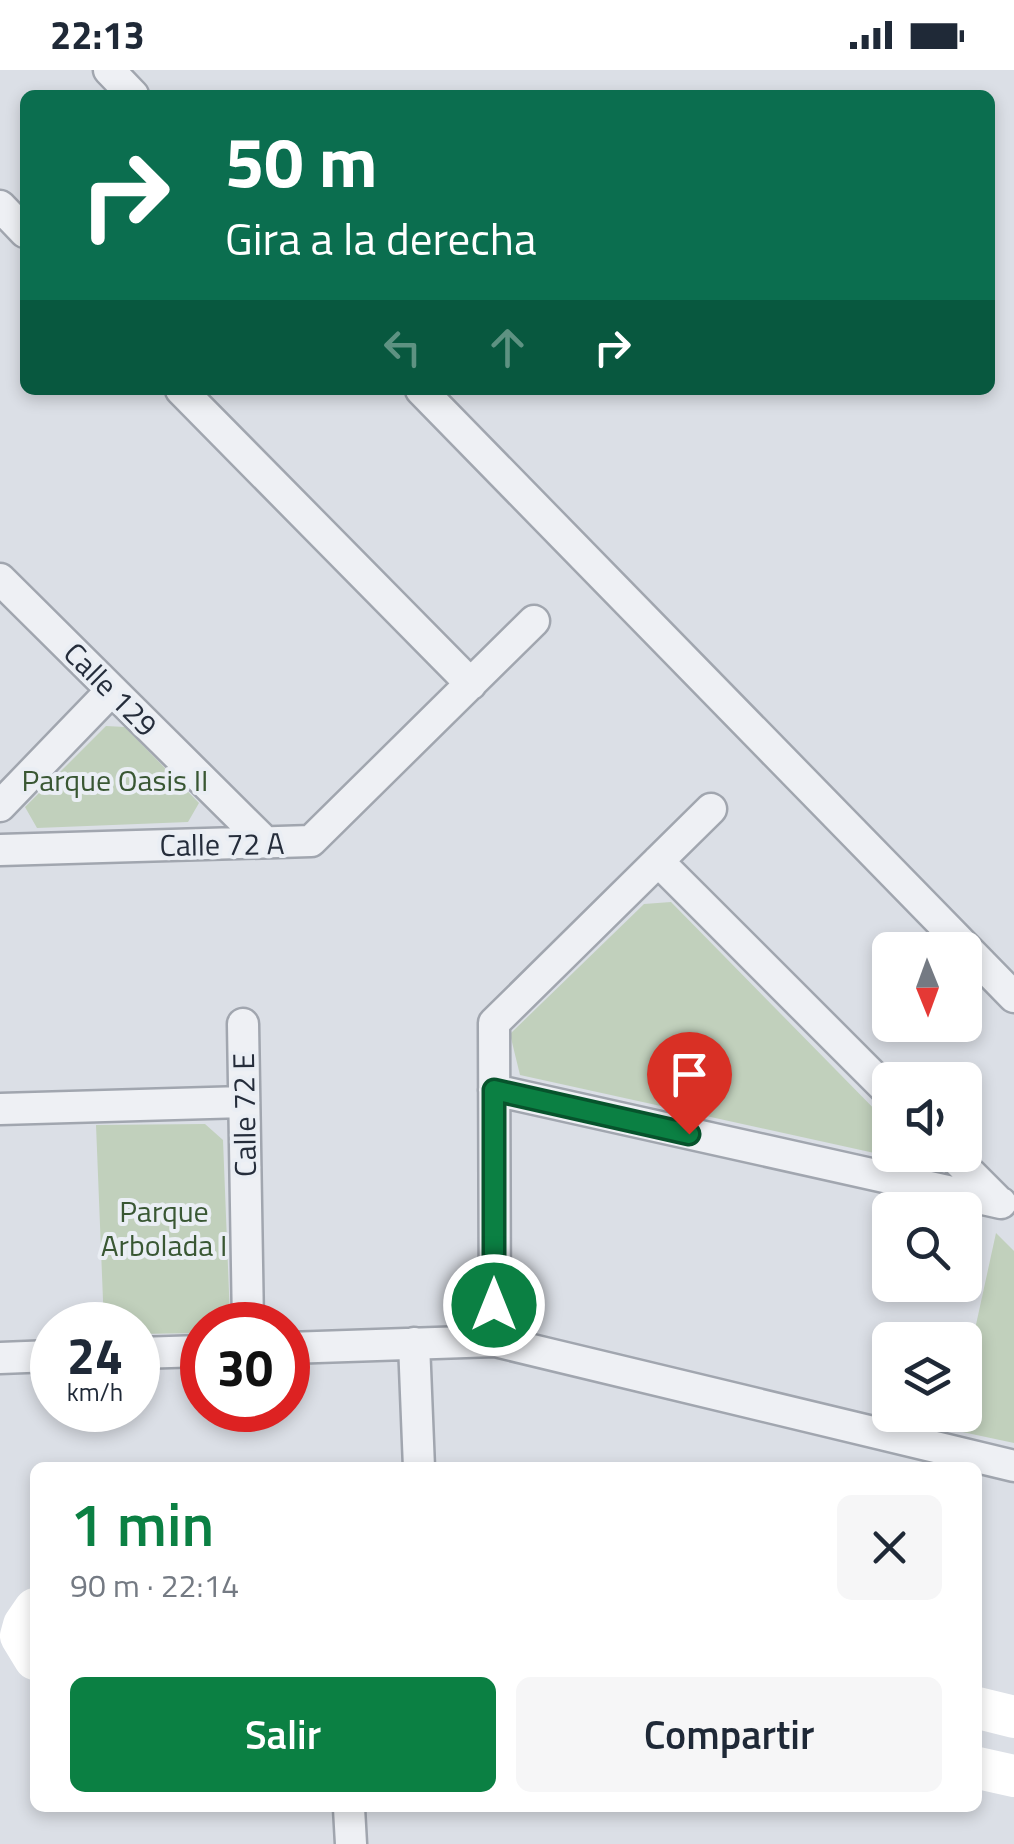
<!DOCTYPE html>
<html lang="es">
<head>
<meta charset="utf-8">
<style>
	body { margin:0; font-family:"Titillium Web",sans-serif; background:#f6f6f7; color:#1f2937; height:100vh; display:flex; flex-direction:column; font-size:38px; white-space:nowrap }
	* { box-sizing:border-box; margin:0 }
	p { font-size:32px; color:#747a83 }
	.icon { flex:none; width:55px; height:55px; fill:none; stroke:currentColor; stroke-width:2; stroke-linecap:round; stroke-linejoin:round }
	.map { position:relative; flex:1; overflow:hidden }
	.drawer { position:absolute; left:30px; top:1392px; width:952px; height:350px; display:flex; flex-direction:column; background:#fff; border-radius:15px; box-shadow:0 5px 15px #0003 }
	.drawer>* { flex:none }
	.top-card { position:absolute; left:20px; top:20px; width:975px; height:305px; border-radius:15px; box-shadow:0 5px 15px #0003; background:#0b6e4f; color:#fff; overflow:hidden }
	.needle { width:65px; rotate:179deg }
	.fabs { position:absolute; left:872px; top:862px; display:grid; gap:20px }
	.fabs a { display:grid; place-items:center; width:110px; height:110px; border-radius:15px; background:#fff; box-shadow:0 5px 15px #0003; font-size:50px }
	.speed { position:absolute; left:30px; top:1232px; display:flex; gap:20px; font-size:50px; font-weight:700; text-align:center }
	.speed>* { display:grid; place-content:center; width:130px; height:130px; border-radius:50%; background:#fff; box-shadow:0 5px 15px #0003; line-height:1 }
	.speed small { font-size:25px; font-weight:400 }
	.speed .limit { border:15px solid #d22; background:#fff; color:#111 }
	.pin { position:absolute; display:grid; place-items:center; width:85px; height:85px; color:#fff; margin:-102px -42px; border-radius:50% 50% 50% 0; rotate:-45deg; box-shadow:0 0 10px #0007 }
	.pin .icon { rotate:45deg }
	.me { position:absolute; width:110px; margin:-55px; rotate:0deg; stroke-linejoin:round; filter:drop-shadow(0 0 8px #0008) }
	.turn { display:flex; align-items:center; gap:35px; height:210px; padding:0 40px; font-size:45px }
	.turn .icon { width:130px; height:130px; stroke-width:2.5 }
	.turn b { display:block; font-size:70px; line-height:85px }
	.lanes { display:flex; align-items:center; height:95px; padding:0 40px; background:#0003; justify-content:center; gap:50px; direction:ltr }
	.lanes .off { opacity:.35 }
	.round { display:grid; place-items:center; flex:none; width:105px; height:105px; border-radius:15px; background:#f6f6f7 }
	.overview { display:flex; align-items:center; justify-content:space-between; height:170px; padding:0 40px }
	h1 { font-size:60px; font-weight:600; line-height:75px; color:#0b8043 }
	.primary-button { display:flex; gap:20px; margin-top:auto; padding:20px 40px }
	.primary-button a { flex:1; height:115px; border-radius:15px; background:#0b8043; color:#fff; font-size:40px; font-weight:600; line-height:115px; text-align:center }
	.primary-button a+a { background:#f6f6f7; color:#1f2937 }
	.status { display:flex; justify-content:space-between; align-items:center; height:70px; padding:0 50px; background:#fff; direction:ltr }
	.status svg { height:28px; fill:currentColor }
	.map>svg:first-child { display:block }
	.green { fill:#c1d0bc }
	.lines { fill:none; stroke-linecap:round; stroke-linejoin:round }
	.street-casing { stroke:#a1a6af; stroke-width:35 }
	.street { stroke:#eef0f4; stroke-width:30 }
	.secondary { stroke:#fff; stroke-width:42 }
	.route-casing { stroke:#07532c; stroke-width:25 }
	.route { stroke:#0b8043; stroke-width:18 }
	.labels { text-anchor:middle; dominant-baseline:central; stroke-width:8; stroke-linejoin:round; paint-order:stroke }
	.street-label { font-size:30px; fill:#252d3b; stroke:#eaeef4 }
	.park-label { font-size:30px; fill:#395733; stroke:#eaeef4 }
</style>
</head>
<body>
<div class="status"><b>22:13</b><svg viewBox="0 0 49 12"><path d="M0 12V9h3v3zM5 12V6h3v6zM10 12V3h3v9zM15 12V0h3v12zM26 1h20v11H26zM47 4h2v5h-2z"/></svg></div>
<div class="map">
<svg width="1014" height="1774" viewBox="0 0 1014 1774">
	<rect width="100%" height="100%" fill="#dbdfe6"/>
	<path class="green" d="M106 656 125 657 199 733 188 752 37 758 25 737Z
		M671 832 890 1055 888 1086 520 1005 510 964 644 834Z
		M205 1054 223 1070 230 1248 223 1255H202V1263L138 1264V1255H104L96 1055Z
		M996 1163 1014 1181V1373L953 1360 956 1345H965V1305Z"/>
	<g class="lines">
		<defs>
			<path id="street" d="M109 0 133 25
				M0 136 25 162
				M181 320 471 614
				M421 320 1014 927
				M0 509 265 772
				M0 736 112 620
				M0 780 311 771 534 551
				M658 791 890 1023
				M243 954 248 1255
				M494 1020 1001 1133
				M0 1039 244 1032
				M952 1085 999 1132
				M495 1271 494 953 711 739
				M414 1273 419 1398
				M288 1278 495 1271 1014 1396
				M138 1283 202 1281
				M0 1288 52 1286
				M349 1738 351 1774"/>
		</defs>
		<use href="#street" class="street-casing"/>
		<use href="#street" class="street"/>
		<path class="secondary" d="M35 1539 24 1555 21 1566 35 1589
			M978 1638 1014 1647
			M978 1698 1014 1706"/>
	</g>
	<g class="lines">
		<defs>
			<path id="route" d="M494 1235V1020L689 1064"/>
		</defs>
		<use href="#route" class="route-casing"/>
		<use href="#route" class="route"/>
	</g>
	<g class="labels">
		<g class="street-label">
			<text transform="translate(111 619) rotate(45)">Calle 129</text>
			<text transform="translate(222 774) rotate(-1)">Calle 72 A</text>
			<text transform="translate(244 1045) rotate(-91)">Calle 72 E</text>
		</g>
		<g class="park-label">
			<text x="115" y="710">Parque Oasis II</text>
			<text x="164" y="1141">Parque<tspan x="164" dy="34">Arbolada I</tspan></text>
		</g>
	</g>
</svg>
<div class="fabs">
<a><svg class="needle" viewBox="-14 -14 28 28"><path d="M0-13l5 13h-10z" fill="#e53935"/><path d="M0 13l5-13h-10z" fill="#747a83"/></svg></a>
<a><svg class="icon" aria-label="sound" viewBox="0 0 24 24"><path d="M4 9h4l5-4v14l-5-4H4zM17 9q2 3 0 6"/></svg></a>
<a><svg class="icon" aria-label="search" viewBox="0 0 24 24"><circle cx="10" cy="10" r="6"/><path d="M15 15l6 6"/></svg></a>
<a><svg class="icon" aria-label="layers" viewBox="0 0 24 24"><path d="M12 4l9 5-9 5-9-5zM3 14l9 5 9-5"/></svg></a>
</div>
<div class="speed"><div>24<small>km/h</small></div><div class="limit">30</div></div>
<div class="pin" style="left:689px;top:1064px;background:#d93025"><svg class="icon" aria-label="arrive" viewBox="0 0 24 24"><path d="M6 21V4h12l-3 4 3 4H6"/></svg></div>
<svg class="me" style="left:494px;top:1235px" viewBox="-20 -20 40 40"><circle r="17" fill="#0b8043" stroke="#fff" stroke-width="3"/><path d="M0-11L8 9 0 5-8 9z" fill="#fff"/></svg>
<div class="top-card">
<div class="turn"><svg class="icon" aria-label="right" viewBox="0 0 24 24"><path d="M7 20v-9h11M14 6l5 5-5 5"/></svg><div><b>50 m</b>Gira a la derecha</div></div>
<div class="lanes"><svg class="icon off" aria-label="left" viewBox="0 0 24 24"><path d="M17 20v-9H6M10 6l-5 5 5 5"/></svg><svg class="icon off" aria-label="ahead" viewBox="0 0 24 24"><path d="M12 20V5M6 11l6-6 6 6"/></svg><svg class="icon" aria-label="right" viewBox="0 0 24 24"><path d="M7 20v-9h11M14 6l5 5-5 5"/></svg></div>
</div>
<section class="drawer">
<div class="overview"><div><h1>1 min</h1><p>90 m · 22:14</p></div><a class="round"><svg class="icon" aria-label="close" viewBox="0 0 24 24"><path d="M6 6l12 12M18 6L6 18"/></svg></a></div>
<div class="primary-button"><a>Salir</a><a>Compartir</a></div>
</section>
</div>
</body>
</html>
